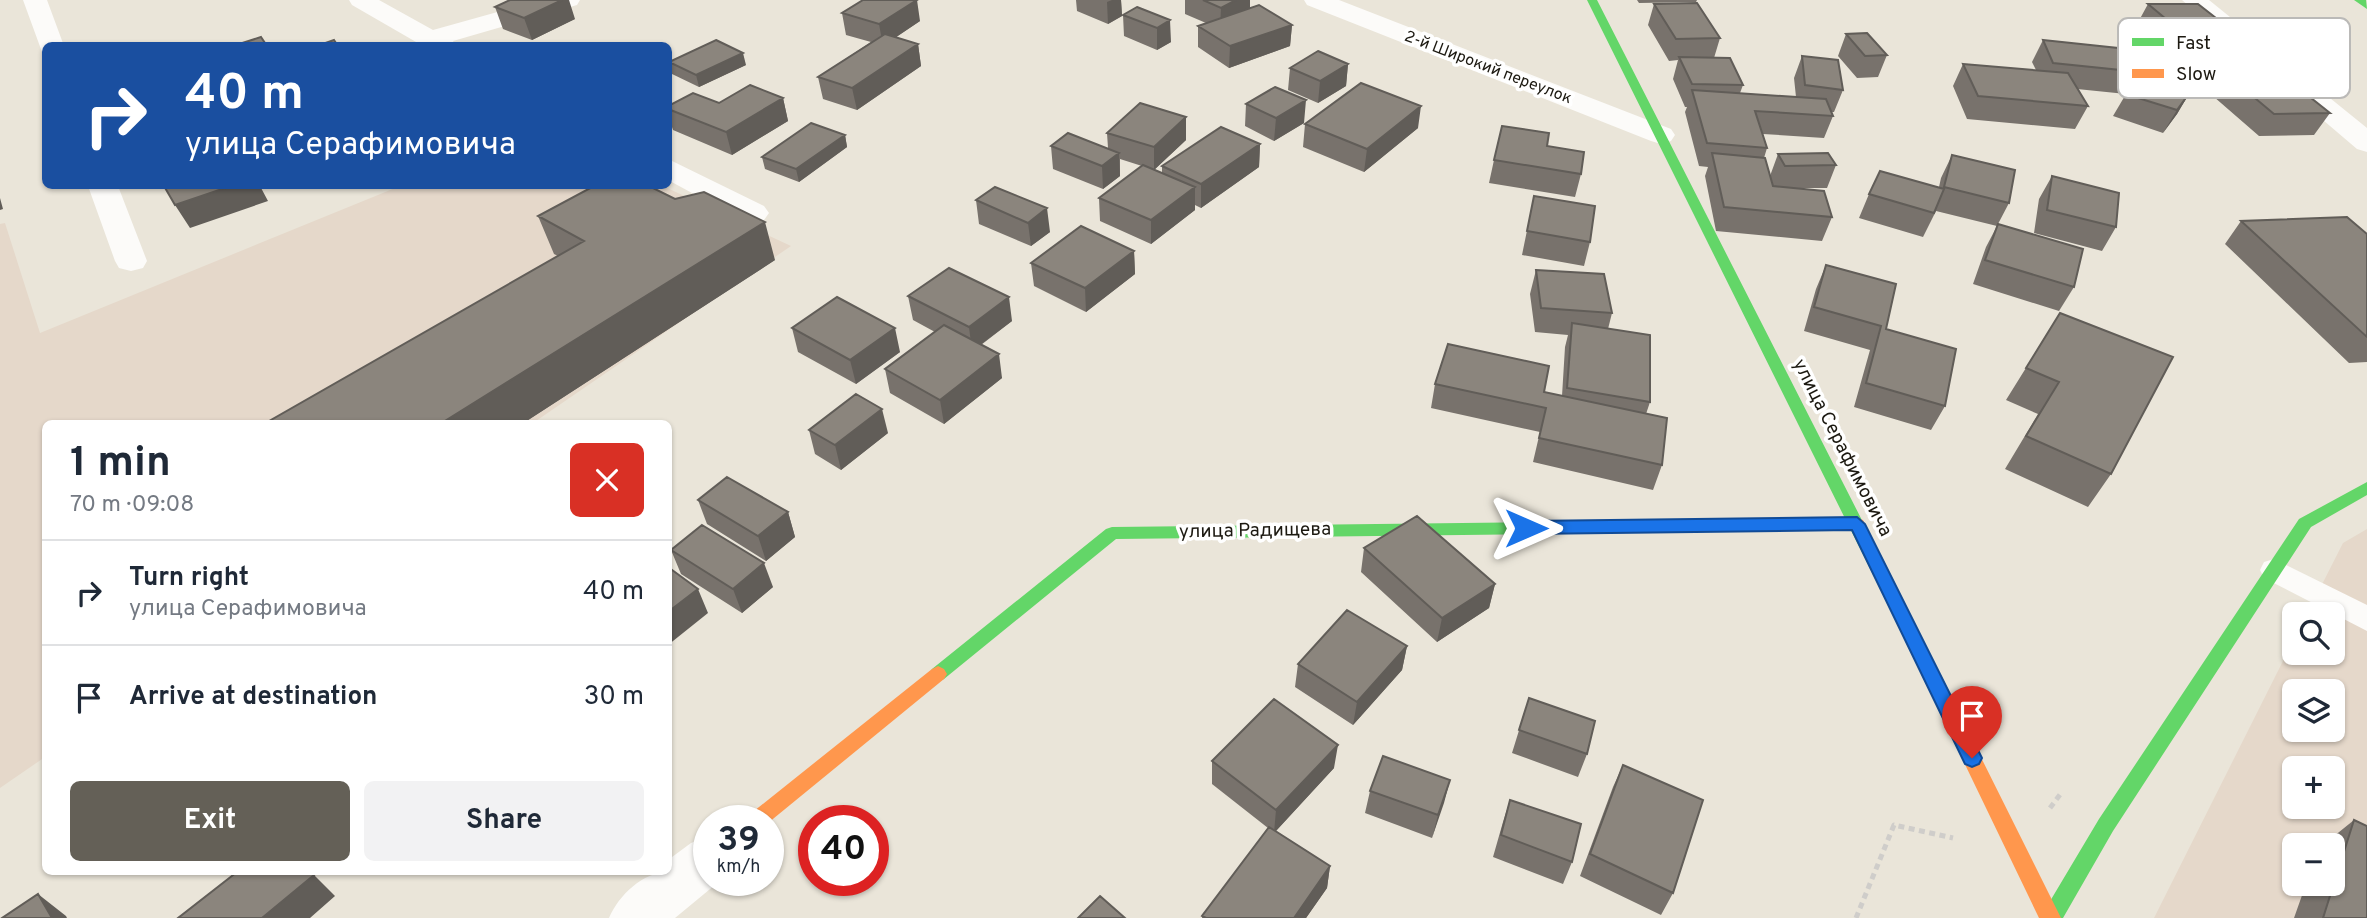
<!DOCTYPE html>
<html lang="en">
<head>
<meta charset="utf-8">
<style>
	body { margin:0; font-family:Overpass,sans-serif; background:#f2f2f3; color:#1f2937; height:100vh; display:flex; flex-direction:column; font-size:26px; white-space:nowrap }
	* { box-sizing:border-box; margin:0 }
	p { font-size:23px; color:#747a83 }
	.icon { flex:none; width:38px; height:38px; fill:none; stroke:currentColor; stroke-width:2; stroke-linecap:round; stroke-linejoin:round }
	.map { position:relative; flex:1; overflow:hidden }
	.sheet { position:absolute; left:42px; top:420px; width:630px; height:455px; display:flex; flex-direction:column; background:#fff; border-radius:10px; box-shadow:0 2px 5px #0004 }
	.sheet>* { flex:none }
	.guide { position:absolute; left:42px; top:42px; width:630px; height:147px; border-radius:10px; box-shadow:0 2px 5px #0004; background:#1a4fa0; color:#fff; overflow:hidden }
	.controls { position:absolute; left:2282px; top:602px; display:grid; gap:14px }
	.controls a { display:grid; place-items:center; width:63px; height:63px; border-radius:10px; background:#fff; box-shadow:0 2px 5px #0004; font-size:35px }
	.speed { position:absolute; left:693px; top:805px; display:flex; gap:14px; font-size:35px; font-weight:700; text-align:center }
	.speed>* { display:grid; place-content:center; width:91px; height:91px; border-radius:50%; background:#fff; box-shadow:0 2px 5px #0004; line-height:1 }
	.speed small { font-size:18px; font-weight:400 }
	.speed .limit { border:10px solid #d22; background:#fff; color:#111 }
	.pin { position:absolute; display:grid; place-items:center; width:60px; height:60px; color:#fff; margin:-72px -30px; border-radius:50% 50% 50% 0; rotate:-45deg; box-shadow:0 0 7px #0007 }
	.pin .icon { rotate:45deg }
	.me { position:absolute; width:77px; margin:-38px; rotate:90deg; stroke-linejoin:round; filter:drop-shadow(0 0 5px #0008) }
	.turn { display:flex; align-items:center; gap:24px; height:147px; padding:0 28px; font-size:32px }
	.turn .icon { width:91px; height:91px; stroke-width:2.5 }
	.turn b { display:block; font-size:49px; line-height:60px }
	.round { display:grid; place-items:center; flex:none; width:74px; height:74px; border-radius:10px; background:#f2f2f3 }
	.summary { display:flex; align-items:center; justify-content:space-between; height:119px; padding:0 28px }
	h1 { font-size:42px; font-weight:700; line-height:52px }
	.button { display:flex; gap:14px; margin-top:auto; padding:14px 28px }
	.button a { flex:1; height:80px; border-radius:10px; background:#646057; color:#fff; font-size:28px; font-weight:700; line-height:80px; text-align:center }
	.button a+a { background:#f2f2f3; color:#1f2937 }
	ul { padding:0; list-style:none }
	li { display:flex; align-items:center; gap:21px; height:105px; padding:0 28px; border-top:2px solid #e0e1e3 }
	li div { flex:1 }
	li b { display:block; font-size:26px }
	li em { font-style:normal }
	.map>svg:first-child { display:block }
	.industrial { fill:#e5d8ca; fill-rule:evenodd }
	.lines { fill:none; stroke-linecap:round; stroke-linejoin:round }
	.path { stroke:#cfcdca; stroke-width:5; stroke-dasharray:6 4.5; stroke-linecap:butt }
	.lane { fill:#fcfbf9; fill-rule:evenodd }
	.street { fill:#fcfbf9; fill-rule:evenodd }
	.fast { fill:#63d668; fill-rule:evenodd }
	.slow { fill:#ff974d; fill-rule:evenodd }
	.wall { fill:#78726c }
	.shaded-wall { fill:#615d58 }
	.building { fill:#8b857d; stroke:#615d58; stroke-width:2 }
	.route { fill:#1a73e8; stroke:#114b97; stroke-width:2 }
	.labels { text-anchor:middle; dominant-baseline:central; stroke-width:7; stroke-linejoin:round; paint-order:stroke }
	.far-street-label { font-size:16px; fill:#1c1911; stroke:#fff }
	.street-label { font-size:19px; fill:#1c1911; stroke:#fff }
	.key { fill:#fff; stroke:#bbbab8; stroke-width:2 }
	.key-label { font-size:19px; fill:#1c1911 }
</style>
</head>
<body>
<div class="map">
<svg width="2367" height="918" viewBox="0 0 2367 918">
	<rect width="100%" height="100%" fill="#eae5d9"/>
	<path class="industrial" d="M400 186H663L791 246 533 423 46 424 45 757 0 788V224L5 223 40 333Z
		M2367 529V918H2154L2294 639V653H2333V614H2307L2343 543ZM2294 691H2333V730H2294ZM2294 768H2333V807H2294ZM2294 845H2333V884H2294Z"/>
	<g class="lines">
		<path class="path" d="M2050 808 2062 792
			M1856 918 1894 825 1953 838"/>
		<path class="lane" d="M2274 559 2367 605V631L2264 578 2260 570 2264 562Z"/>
		<path class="street" d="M23 0H47L64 46H46V53L42 52Z
			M349 0H379L433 30 540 0H580L577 5 453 41 456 46H423L352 5Z
			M1304 0H1339L1671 129 1675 135 1671 141 1661 144 1651 141 1307 5Z
			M2182 0H2209L2367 128V152L2357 149Z
			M668 159 764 206 769 213 764 220 753 222 742 220 668 180Z
			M88 186H118L147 261 143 268 131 271 119 268 115 261Z
			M709 836V880H721L675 918H609C619 895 643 872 668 872V860L691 843Z"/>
		<path class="fast" d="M1587 0H1597L1924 642 1921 647 1915 649 1909 647Z
			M2354 0H2366L2367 9Z
			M2367 482V495L2311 527 2113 831 2063 918H2040L2099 819 2299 519Z
			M1556 522 1562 524 1564 528 1562 532 1556 534 1116 539 944 679 938 682 932 679 929 674 932 669 1106 529 1112 527Z"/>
		<path class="slow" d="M1857 518 1863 520 1865 524 1863 528 1857 530 1556 534 1550 532 1548 528 1550 524 1556 522Z
			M1915 635 1921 637 2061 918H2039L1906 642 1909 637Z
			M938 666 944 669 947 674 944 679 768 823V821H746L749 815 932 669Z"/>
	</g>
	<path class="wall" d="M1076 0H1121L1122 16 1108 24 1077 11Z
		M1185 0H1250V8L1292 25 1290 46 1229 68 1198 47V26L1206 23 1185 14Z
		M1637 0H1697L1696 2 1639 3Z
		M1654 4 1720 38 1714 58 1743 85 1740 93 1796 97 1794 78 1802 56 1843 90 1834 112H1831L1833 116 1824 138 1763 134 1767 148 1764 158 1770 176 1778 154 1836 165 1827 188H1793L1832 217 1822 241 1716 231 1705 176 1708 167 1699 166 1685 112 1687 107H1685L1673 79 1678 60 1669 61 1648 25Z
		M2148 4 2248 43 2234 65 2183 66 2136 26Z
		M495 7 575 19 532 40 503 29Z
		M1137 7 1171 42 1157 50 1124 36 1123 15Z
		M842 13 920 21 896 37 918 44 921 66 857 110 823 99 818 77 871 42 846 35Z
		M1846 34 1887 55 1878 77 1857 78 1838 56Z
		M2043 40 2150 73 2147 79 2190 92 2177 114 2163 133 2113 116 2126 94 2077 89 2088 106 2075 129 1967 119 1953 86 1963 64 2036 70 2032 62Z
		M669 62 746 65 699 87 672 74Z
		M1348 64 1346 86 1318 103 1288 90 1290 68Z
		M2219 68 2330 113 2314 135 2259 136 2206 90Z
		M783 98 788 121 732 155 673 130 668 115V106Z
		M1246 104 1304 123 1274 141 1245 126Z
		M1186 117V140L1154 170 1162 173V166L1260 144 1259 167 1201 208 1195 205V210L1151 244 1100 221 1099 198 1142 166 1120 159V176L1103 189 1053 169 1051 146 1108 148 1107 133Z
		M1305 124 1418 128 1364 172 1303 147Z
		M845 135 847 147 799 182 765 169 762 157Z
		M1547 146 1581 174 1575 197 1489 183 1494 160Z
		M1952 155 2009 203 1998 224 2074 287 2059 311 1973 284 1986 247 1997 226 1936 211 1923 237 1859 218 1869 194 1939 187 1941 178Z
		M2052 176 2116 227 2102 251 2034 233 2039 199Z
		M1534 196 1590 242 1584 266 1522 255Z
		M976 200 1050 232 1031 246 979 224Z
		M538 216 775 260 522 424H264L558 256 554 254Z
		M2241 221 2367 234V362L2349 363 2225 244Z
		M1134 251 1135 274 1086 312 1034 286 1031 263Z
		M1826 265 1886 329 1945 406 1931 430 1854 407 1870 350 1804 331 1816 289Z
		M1536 270 1612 313 1608 329 1650 402 1646 414 1662 465 1653 490 1533 462 1540 432 1431 408 1435 384 1544 392 1562 396 1565 347 1568 335 1535 332 1530 294Z
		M908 296 1012 321 981 345 1002 378 944 424 890 393 885 369 935 332 913 320Z
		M2060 313 2111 474 2088 507 2005 469 2038 414 2006 400Z
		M792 328 900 352 856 384 798 352Z
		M809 430 888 433 841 470 815 454Z
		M698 500 788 512 795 537 766 561 707 524Z
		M1364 548 1495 584 1489 608 1437 642 1361 572Z
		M671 550 773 587 742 613 681 574Z
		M1407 646 1402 670 1353 725 1295 687 1298 664Z
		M1529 698 1587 754 1578 777 1512 753Z
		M1212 761 1334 768 1276 831 1330 866 1327 888 1306 918H1202V916L1268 828 1212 784Z
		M1623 765 1673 893 1661 915 1580 876 1613 787Z
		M1450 780 1432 838 1365 813 1370 791Z
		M1510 800 1572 862 1563 884 1493 857 1503 822Z
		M2354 820 2367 918H2294L2306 884H2333V845H2323Z"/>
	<path class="shaded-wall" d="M562 0H569L575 19 532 40 524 18Z
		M917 0 920 21 883 46 879 24Z
		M1112 0H1121L1122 16 1108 24 1107 2Z
		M1236 0H1250V14L1220 29 1221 8Z
		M1170 20 1171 42 1157 50V28Z
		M1292 25 1290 46 1229 68 1230 46Z
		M918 44 921 66 857 110 852 88Z
		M743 53 746 65 699 87 696 75Z
		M1348 64 1346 86 1318 103 1320 81Z
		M2190 92 2177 114 2163 133 2177 110Z
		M783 98 788 121 732 155 726 132Z
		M1306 100 1304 123 1274 141 1276 118Z
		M1421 106 1418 128 1364 172 1367 149Z
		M1186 117V140L1154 170V147Z
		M845 135 847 147 799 182 796 169Z
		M1260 144 1259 167 1201 208V184Z
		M1119 153 1120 176 1103 189 1102 166Z
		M231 186H260L268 201 190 228 175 205Z
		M1195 187V210L1151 244V220Z
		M0 198 3 209 0 210Z
		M1047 208 1050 232 1031 246 1028 223Z
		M765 222 775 260 522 424H440Z
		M1134 251 1135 274 1086 312 1085 288Z
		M1009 297 1012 321 972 351 969 327Z
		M895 328 900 352 856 384 850 360Z
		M999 354 1002 378 944 424 940 400Z
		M882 409 888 433 841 470 835 445Z
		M788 512 795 537 766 561 758 536Z
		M764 563 773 587 742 613 733 589Z
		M1495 584 1489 608 1437 642 1442 618Z
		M698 589 708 613 668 645V612Z
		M1407 646 1402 670 1353 725 1357 702Z
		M1338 745 1334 768 1274 833 1276 810Z
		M1450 780 1444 803 1432 838 1438 815Z
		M1330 866 1327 888 1306 918H1294Z
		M314 875 335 896 310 918H262Z
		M38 894 66 916 67 918H52Z"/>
	<path class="building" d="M510 0H562L524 18 495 7Z
		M863 0H917L879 24 842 13Z
		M1203 0H1236L1221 8Z
		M1697 3 1720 38 1676 39 1654 4Z
		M2148 4H2198L2248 43 2196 44Z
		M1259 5 1292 25 1230 46 1198 26Z
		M1137 7 1170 20 1157 28 1123 15Z
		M1867 33 1887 55 1865 56 1846 34Z
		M885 34 918 44 852 88 818 77Z
		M261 37 267 46H233Z
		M334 40 338 46H317Z
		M716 40 743 53 696 75 669 62Z
		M2043 40 2137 50 2150 73 2053 63Z
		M1318 51 1348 64 1320 81 1290 68Z
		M1802 56 1838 60 1843 90 1805 85Z
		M1679 57 1730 58 1743 85 1692 84Z
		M1963 64 2068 73 2088 106 1978 96Z
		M2272 67 2330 113 2274 114 2219 68Z
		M2139 76 2190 92 2177 110 2125 94Z
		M1361 83 1421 106 1367 149 1305 124Z
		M750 85 783 98 726 132 668 109V106L693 93 719 103Z
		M1275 87 1306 100 1276 118 1246 104Z
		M1692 90 1826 99 1833 116 1755 111 1767 148 1707 143Z
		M1140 103 1186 117 1154 147 1107 133Z
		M811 123 845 135 796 169 762 157Z
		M1502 126 1549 133 1547 146 1584 152 1581 174 1494 160Z
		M1221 127 1260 144 1201 184 1162 166Z
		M1068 133 1119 153 1102 166 1051 146Z
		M1712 153 1765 158 1773 186 1824 191 1832 217 1724 207Z
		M1828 153 1836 165 1785 166 1778 154Z
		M1952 155 2015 170 2009 203 1944 187Z
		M1143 165 1195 187 1151 220 1099 198Z
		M1880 171 1944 189 1934 213 1869 194Z
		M2052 176 2119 193 2116 227 2047 210Z
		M164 186H231L175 205Z
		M594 186H649L675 199 704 192 765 222 440 424H264L584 241 538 216Z
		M995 187 1047 208 1028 223 976 200Z
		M1534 196 1595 206 1590 242 1527 231Z
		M2347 217 2367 234V337L2241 221Z
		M1998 224 2083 249 2074 287 1985 260Z
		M1081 226 1134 251 1085 288 1031 263Z
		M1826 265 1896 284 1886 329 1956 349 1945 406 1866 383 1881 326 1814 307Z
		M949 268 1009 297 969 327 908 296Z
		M1536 270 1604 274 1612 313 1541 308Z
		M837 297 895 328 850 360 792 328Z
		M2060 313 2173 357 2111 474 2026 436 2059 382 2026 368Z
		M1572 323 1650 335V402L1567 388Z
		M944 325 999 354 940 400 885 369Z
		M1448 344 1549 366 1544 392 1667 418 1662 465 1539 438 1546 408 1435 384Z
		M856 394 882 409 835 445 809 430Z
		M727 477 788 512 758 536 698 500Z
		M1417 516 1495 584 1442 618 1364 548Z
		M702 525 764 563 733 589 671 550Z
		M668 567 698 589 668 612Z
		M1347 610 1407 646 1357 702 1298 664Z
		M1529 698 1595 721 1587 754 1519 730Z
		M1274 699 1338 745 1276 810 1212 761Z
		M1383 756 1450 780 1438 815 1370 791Z
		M1623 765 1703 800 1673 893 1590 854Z
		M1510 800 1581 824 1572 862 1501 835Z
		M2354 820 2367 826V918H2323Z
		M1269 827 1330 866 1294 918H1206L1202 916Z
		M237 872H310L314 875 262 918H178Z
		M38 894 52 918H2Z
		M1100 896 1125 918H1078Z"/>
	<path class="route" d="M1857 517 1865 524 1982 758 1979 764 1972 767 1965 764 1852 530 1526 534 1518 528 1526 521Z"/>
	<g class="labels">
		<g class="far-street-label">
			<text transform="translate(1488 68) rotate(21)">2-й Широкий переулок</text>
		</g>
		<g class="street-label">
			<text transform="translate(1842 448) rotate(63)">улица Серафимовича</text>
			<text transform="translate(1255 531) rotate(-1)">улица Радищева</text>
		</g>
	</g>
	<rect x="2118" y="18" width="232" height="80" rx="10" class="key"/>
	<rect x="2132" y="38" width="32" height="8" fill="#63d668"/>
	<rect x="2132" y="69" width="32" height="9" fill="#ff974d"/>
	<g class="key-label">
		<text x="2176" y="49">Fast</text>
		<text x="2176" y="80">Slow</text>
	</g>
</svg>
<div class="controls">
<a><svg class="icon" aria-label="search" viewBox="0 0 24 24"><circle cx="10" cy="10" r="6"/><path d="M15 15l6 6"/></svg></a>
<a><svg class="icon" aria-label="layers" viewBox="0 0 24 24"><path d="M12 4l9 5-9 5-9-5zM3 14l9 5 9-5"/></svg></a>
<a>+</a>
<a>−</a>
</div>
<div class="speed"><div>39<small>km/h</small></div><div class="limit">40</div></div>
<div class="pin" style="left:1972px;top:758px;background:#d93025"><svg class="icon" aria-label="arrive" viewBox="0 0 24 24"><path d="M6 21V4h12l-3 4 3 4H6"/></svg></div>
<svg class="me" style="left:1526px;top:528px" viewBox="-20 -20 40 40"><path d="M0-17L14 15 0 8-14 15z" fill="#1a73e8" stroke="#fff" stroke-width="4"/></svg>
<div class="guide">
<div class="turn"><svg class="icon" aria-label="right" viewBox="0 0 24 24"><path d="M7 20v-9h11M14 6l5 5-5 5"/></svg><div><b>40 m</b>улица Серафимовича</div></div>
</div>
<section class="sheet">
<div class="summary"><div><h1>1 min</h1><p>70 m · 09:08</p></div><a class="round" style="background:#d93025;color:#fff"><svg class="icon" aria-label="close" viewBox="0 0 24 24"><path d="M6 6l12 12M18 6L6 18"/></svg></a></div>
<ul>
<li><svg class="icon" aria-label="right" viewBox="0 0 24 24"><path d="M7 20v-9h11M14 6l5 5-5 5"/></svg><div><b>Turn right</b><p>улица Серафимовича</p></div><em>40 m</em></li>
<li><svg class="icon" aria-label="arrive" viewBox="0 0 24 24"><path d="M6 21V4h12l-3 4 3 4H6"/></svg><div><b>Arrive at destination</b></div><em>30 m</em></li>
</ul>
<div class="button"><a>Exit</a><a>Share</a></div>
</section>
</div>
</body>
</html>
